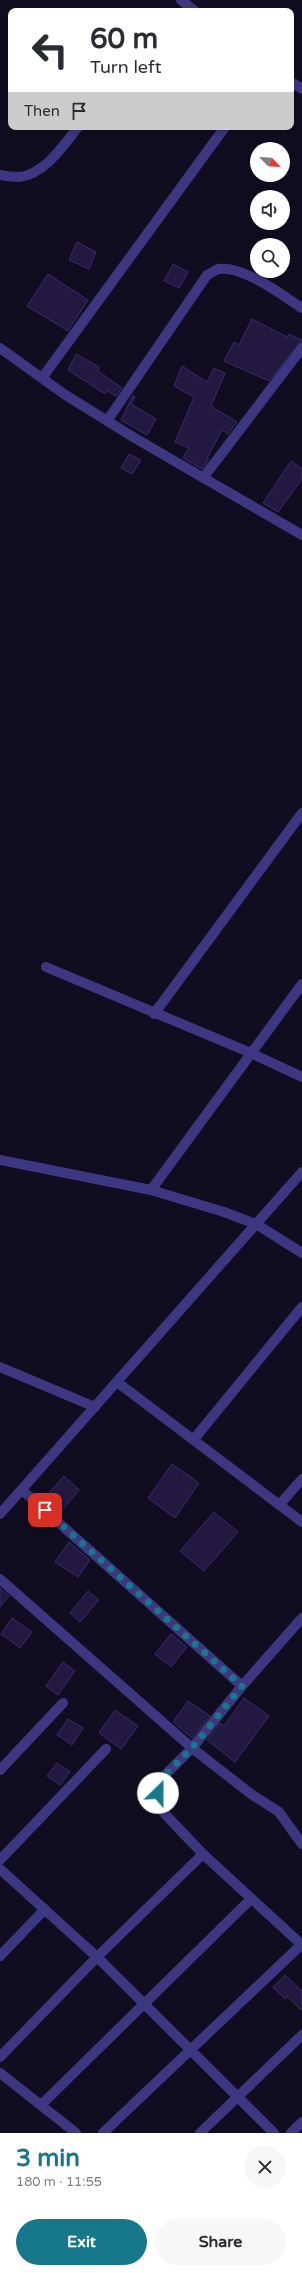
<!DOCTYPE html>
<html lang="en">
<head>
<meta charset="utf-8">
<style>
	body { margin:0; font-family:"Varela Round",sans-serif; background:#f7f7f7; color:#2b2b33; height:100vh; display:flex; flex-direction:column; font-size:15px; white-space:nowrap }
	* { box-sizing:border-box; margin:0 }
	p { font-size:13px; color:#7c7c81 }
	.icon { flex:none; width:22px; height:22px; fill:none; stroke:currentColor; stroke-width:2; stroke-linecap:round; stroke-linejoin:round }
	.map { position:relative; height:2133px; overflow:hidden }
	.side { display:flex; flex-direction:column; background:#fff; flex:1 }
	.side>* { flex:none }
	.guide { position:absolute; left:8px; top:8px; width:286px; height:122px; border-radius:8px; box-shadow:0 2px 6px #0003; background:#fff; color:#2b2b33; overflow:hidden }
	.needle { width:26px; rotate:115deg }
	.fabs { position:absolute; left:250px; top:142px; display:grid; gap:8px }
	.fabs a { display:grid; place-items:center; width:40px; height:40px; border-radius:50%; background:#fff; box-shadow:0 2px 6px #0003; font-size:20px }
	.pin { position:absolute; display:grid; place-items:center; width:34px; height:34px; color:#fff; margin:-17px; border-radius:8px; box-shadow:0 2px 6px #0006 }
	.me { position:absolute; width:44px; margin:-22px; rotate:23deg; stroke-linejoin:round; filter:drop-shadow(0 0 3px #0008) }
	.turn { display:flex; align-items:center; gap:14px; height:84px; padding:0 16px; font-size:18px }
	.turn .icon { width:52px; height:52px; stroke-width:2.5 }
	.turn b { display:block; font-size:28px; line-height:34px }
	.then { display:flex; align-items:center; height:38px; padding:0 16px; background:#0003; gap:8px; font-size:15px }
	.round { display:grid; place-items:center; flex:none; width:42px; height:42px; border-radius:21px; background:#f7f7f7 }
	.summary { display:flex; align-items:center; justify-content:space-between; height:68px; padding:0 16px }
	h1 { font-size:24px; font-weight:700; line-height:30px; color:#18788b }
	.cta { display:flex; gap:8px; margin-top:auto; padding:8px 16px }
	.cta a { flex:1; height:46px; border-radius:24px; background:#18788b; color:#fff; font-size:16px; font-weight:700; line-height:46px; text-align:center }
	.cta a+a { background:#f7f7f7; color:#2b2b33 }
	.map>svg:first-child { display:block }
	.building { fill:#221941; stroke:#3a2b6d }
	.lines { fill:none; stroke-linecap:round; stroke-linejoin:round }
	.minor { stroke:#3c3780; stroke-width:10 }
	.route { stroke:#18788b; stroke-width:7; stroke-dasharray:0 12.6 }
</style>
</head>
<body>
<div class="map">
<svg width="302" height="2133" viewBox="0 0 302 2133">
	<rect width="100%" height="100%" fill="#110d20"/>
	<path class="building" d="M77 242 96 252 89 269 69 260Z
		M173 264 188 272 179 288 164 281Z
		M48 274 88 300 68 331 27 306Z
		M252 319 287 337 289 334 302 340 269 381 224 361 234 342 239 345Z
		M76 354 99 367 98 371 122 388 116 396 107 391 105 394 68 370Z
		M182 366 207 382 214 368 225 373 211 406 237 422 228 434 222 430 207 458 209 459 202 469 183 458 189 448 175 442 194 397 174 386Z
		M133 395 135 397 131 404 156 419 147 435 121 420Z
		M129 454 141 460 132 474 121 468Z
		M291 461 302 469V479L278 512 263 503Z
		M172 1464 199 1483 175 1518 148 1498Z
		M64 1476 79 1490 64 1508 48 1494Z
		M214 1512 238 1532 204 1571 180 1551Z
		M69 1542 90 1560 78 1577 55 1562Z
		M0 1588 9 1596 0 1607Z
		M88 1591 99 1600 80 1622 70 1613Z
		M12 1618 32 1632 20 1648 1 1634Z
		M171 1634 187 1647 171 1667 155 1654Z
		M63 1662 75 1671 58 1695 46 1686Z
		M244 1698 269 1716 235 1762 207 1740 220 1723 224 1726Z
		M188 1701 210 1716 192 1738 173 1722Z
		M115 1710 138 1726 121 1749 99 1733Z
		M68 1719 83 1728 72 1745 57 1735Z
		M57 1763 70 1772 60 1785 47 1776Z
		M285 1975 302 1991V2011L287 1996 285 1999 273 1987Z"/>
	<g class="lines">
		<path class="minor" d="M181 0 195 11
			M291 82 302 89
			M0 175C6 176 13 177 19 177 44 175 64 145 78 127
			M0 348 64 394 133 437 302 535
			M42 378 225 127
			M107 421 207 275C210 274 215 270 218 269 243 265 282 295 302 308
			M203 478 302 348
			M46 967 251 1053 302 1077
			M154 1014 302 813
			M0 1160 151 1190 224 1212 256 1224 302 1253
			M151 1190 302 984
			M0 1367 95 1407
			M117 1382 302 1522
			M194 1439 302 1307
			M22 1490 242 1686
			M280 1504 302 1479
			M0 1514 302 1172
			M0 1579 192 1748 251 1794 279 1812 302 1844
			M302 1618 242 1686 192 1748 164 1776 158 1793V1802L164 1813 203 1854 302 1945
			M0 1770 63 1703
			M0 1860 106 1749
			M0 1869 97 1957 274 2133
			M0 1956 45 1909
			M0 2057 97 1957 203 1854
			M0 2073 76 2133
			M41 2105 251 1899
			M103 2133 302 1944
			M200 2133 302 2035
			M291 2133 302 2122"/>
	</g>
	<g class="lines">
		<path class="route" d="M45 1510 242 1686 192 1748 164 1776 158 1793"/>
	</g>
</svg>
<div class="fabs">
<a><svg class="needle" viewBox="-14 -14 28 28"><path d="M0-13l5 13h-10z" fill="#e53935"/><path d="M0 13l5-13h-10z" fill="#7c7c81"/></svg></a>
<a><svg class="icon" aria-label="sound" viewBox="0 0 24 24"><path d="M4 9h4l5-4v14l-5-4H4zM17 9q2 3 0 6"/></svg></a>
<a><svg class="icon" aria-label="search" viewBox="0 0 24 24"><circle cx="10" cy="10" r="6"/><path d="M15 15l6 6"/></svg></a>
</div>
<div class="pin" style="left:45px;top:1510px;background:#d93025"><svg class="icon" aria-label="arrive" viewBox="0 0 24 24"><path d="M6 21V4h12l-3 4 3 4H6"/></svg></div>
<svg class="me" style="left:158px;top:1793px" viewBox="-20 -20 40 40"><circle r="19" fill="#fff"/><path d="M0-13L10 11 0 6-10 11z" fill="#18788b"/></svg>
<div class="guide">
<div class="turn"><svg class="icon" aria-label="left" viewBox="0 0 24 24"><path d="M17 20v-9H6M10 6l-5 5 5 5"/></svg><div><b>60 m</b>Turn left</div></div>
<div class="then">Then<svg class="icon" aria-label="arrive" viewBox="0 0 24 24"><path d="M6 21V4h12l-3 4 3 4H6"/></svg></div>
</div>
</div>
<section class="side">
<div class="summary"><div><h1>3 min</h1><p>180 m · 11:55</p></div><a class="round"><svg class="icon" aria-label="close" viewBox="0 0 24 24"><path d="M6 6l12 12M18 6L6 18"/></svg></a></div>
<div class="cta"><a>Exit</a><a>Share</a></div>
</section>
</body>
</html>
